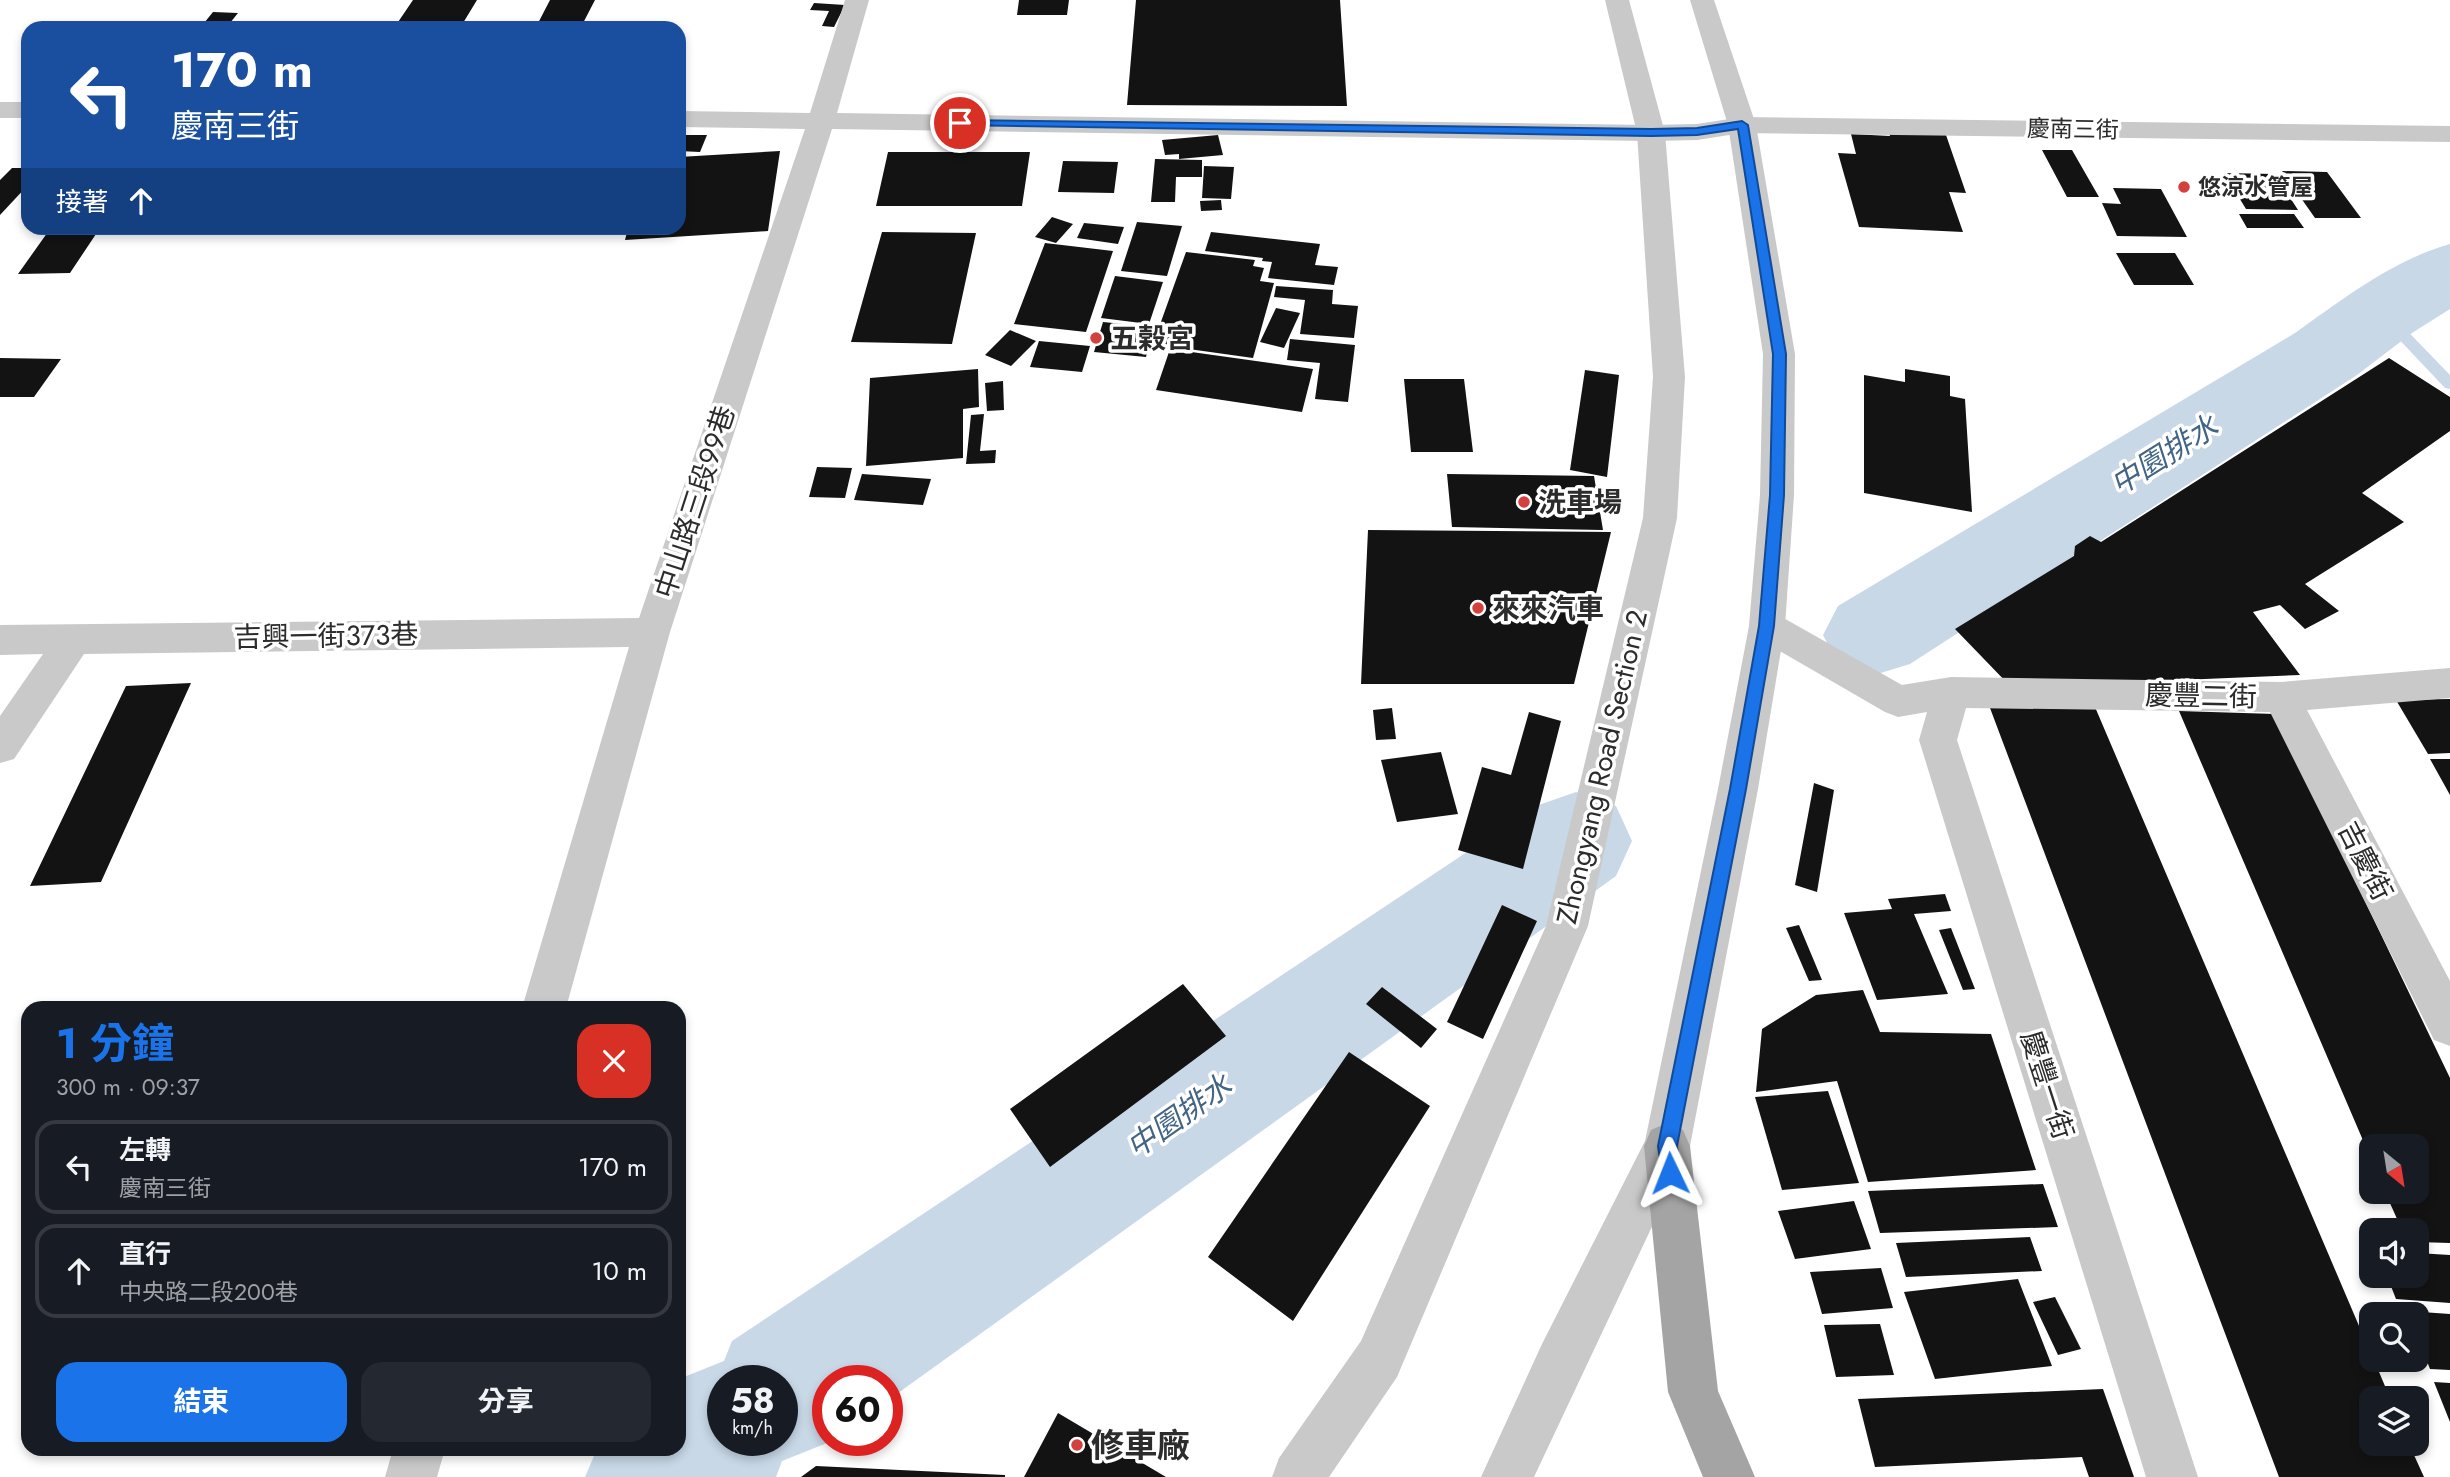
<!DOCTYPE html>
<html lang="zh-TW">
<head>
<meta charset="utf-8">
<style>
	body { margin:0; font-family:Jost,"Noto Sans TC",sans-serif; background:#242831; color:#f1f3f6; height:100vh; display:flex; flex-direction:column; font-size:26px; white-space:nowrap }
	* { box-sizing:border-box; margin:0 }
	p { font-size:23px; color:#9ea1a6 }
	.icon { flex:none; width:38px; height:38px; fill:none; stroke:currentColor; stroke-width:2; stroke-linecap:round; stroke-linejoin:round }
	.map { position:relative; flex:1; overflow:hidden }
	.sheet { position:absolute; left:21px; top:1001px; width:665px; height:455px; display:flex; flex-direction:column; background:#171b24; border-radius:21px; box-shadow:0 4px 10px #0003 }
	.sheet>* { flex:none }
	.hud { position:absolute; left:21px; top:21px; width:665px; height:214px; border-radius:21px; box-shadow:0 4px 10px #0003; background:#1a4fa0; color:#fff; overflow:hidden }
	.needle { width:46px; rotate:150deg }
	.fabs { position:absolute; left:2359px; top:1134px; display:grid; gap:14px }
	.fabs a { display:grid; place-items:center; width:70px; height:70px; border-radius:14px; background:#171b24; box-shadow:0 4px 10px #0003; font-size:35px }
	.speed { position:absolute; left:707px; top:1365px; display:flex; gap:14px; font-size:35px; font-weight:700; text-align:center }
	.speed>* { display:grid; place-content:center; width:91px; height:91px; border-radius:50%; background:#171b24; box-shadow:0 4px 10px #0003; line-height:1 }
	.speed small { font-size:18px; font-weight:400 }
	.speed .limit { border:10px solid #d22; background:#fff; color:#111 }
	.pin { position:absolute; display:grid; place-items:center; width:60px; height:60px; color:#fff; margin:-30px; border:4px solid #fff; border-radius:50%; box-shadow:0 2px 7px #0007 }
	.me { position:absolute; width:77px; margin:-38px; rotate:358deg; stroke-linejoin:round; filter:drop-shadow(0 0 5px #0008) }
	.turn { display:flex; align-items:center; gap:24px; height:147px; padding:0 35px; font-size:32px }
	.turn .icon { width:91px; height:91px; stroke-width:2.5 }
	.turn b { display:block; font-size:49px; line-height:60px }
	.then { display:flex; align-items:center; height:66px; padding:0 35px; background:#0003; gap:14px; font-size:26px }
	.round { display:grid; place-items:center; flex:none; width:74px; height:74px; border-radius:21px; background:#242831 }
	.summary { display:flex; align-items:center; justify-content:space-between; height:119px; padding:0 35px }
	h1 { font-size:42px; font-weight:700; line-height:52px; color:#1a73e8 }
	.button { display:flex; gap:14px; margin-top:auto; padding:14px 35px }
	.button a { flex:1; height:80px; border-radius:21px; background:#1a73e8; color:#fff; font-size:28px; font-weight:700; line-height:80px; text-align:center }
	.button a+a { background:#242831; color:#f1f3f6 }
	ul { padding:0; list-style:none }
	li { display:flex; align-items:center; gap:21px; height:94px; margin:0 14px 10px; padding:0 21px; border:4px solid #363941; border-radius:21px }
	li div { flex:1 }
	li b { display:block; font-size:26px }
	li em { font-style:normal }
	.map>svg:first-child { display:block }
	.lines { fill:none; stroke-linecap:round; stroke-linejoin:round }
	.stream { fill:#c8d8e7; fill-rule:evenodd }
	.river { fill:#c8d8e7; fill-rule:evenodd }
	.building { fill:#131313 }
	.minor { fill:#c9c9c9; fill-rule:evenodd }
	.tertiary { fill:#c9c9c9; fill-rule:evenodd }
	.primary { fill:#a4a4a4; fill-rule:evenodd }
	.route { fill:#1a73e8; stroke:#114b97; stroke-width:2 }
	.poi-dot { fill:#d3403d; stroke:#fff; stroke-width:2.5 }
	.labels { text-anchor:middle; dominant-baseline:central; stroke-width:7; stroke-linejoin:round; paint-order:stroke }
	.far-street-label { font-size:23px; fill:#2c2c2c; stroke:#fff }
	.far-poi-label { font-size:23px; font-weight:bold; fill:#2c2c2c; stroke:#fff; text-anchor:start }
	.poi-label { font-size:28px; font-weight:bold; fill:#2c2c2c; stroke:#fff; text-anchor:start }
	.street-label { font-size:28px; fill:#2c2c2c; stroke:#fff }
	.water-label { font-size:30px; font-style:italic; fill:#426585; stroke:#fff }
	.near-poi-label { font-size:33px; font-weight:bold; fill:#2c2c2c; stroke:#fff; text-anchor:start }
</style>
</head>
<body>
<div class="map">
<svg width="2450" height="1477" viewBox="0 0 2450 1477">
	<rect width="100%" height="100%" fill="#fff"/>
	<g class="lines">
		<path class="stream" d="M2382 308 2387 310 2450 375V389L2445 388 2377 316 2375 313Z"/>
		<path class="river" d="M2450 244V309L2412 333 2357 375 1910 664 1874 675 1838 664 1823 635 1838 606 2295 333C2343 299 2393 260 2450 244Z
			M1576 792 1616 806 1632 841 1616 876 887 1401V1381H828V1440L832 1441 782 1461 776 1477H585L597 1449H679V1379L724 1361 732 1341 1536 806ZM723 1381H782V1440H723Z"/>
	</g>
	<path class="building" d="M413 0H477L460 28H394Z
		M550 0H595L581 27H536Z
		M1019 0H1069L1067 15H1017Z
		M1136 0H1340L1347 106 1127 105Z
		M814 3 845 5 834 27 822 26 829 11 810 10Z
		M213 12 238 13 226 28H200Z
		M1887 128 1946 135 1966 193 1949 192 1963 232 1859 227 1838 153 1856 154 1851 134 1890 136Z
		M679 135H707L700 152 679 151Z
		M1218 135 1223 155 1179 159V154L1165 155 1162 140Z
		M2042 150H2072L2099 197H2067Z
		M780 151 768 231 625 240 628 228H679V157Z
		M888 152H1030L1022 206H876Z
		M1155 159 1202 160V177H1176L1175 202H1151Z
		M1063 161 1118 162 1114 193 1058 192Z
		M1204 166 1234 167 1231 199 1202 198Z
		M12 168H28V185L0 215V180Z
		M2282 171 2327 172 2361 218H2315Z
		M2224 173 2275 174 2298 210 2246 209Z
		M2113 188 2161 189 2187 237 2117 236 2102 203 2121 204Z
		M1221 200 1222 210 1201 211 1200 201Z
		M2239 214H2294L2304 228H2247Z
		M1052 217 1073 224 1056 243 1035 237Z
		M1137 222 1182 226 1167 276 1121 271Z
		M1084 223 1124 227 1118 244 1077 238Z
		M100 228 70 273 18 274 50 229Z
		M882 232 976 233 952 344 851 342Z
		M1211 232 1320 244 1315 265 1338 267 1334 285 1268 278 1272 262 1262 261 1263 258 1205 251Z
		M1045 243 1113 251 1086 332 1014 324Z
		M1186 252 1255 260 1253 266 1264 268 1260 281 1274 283 1253 358 1153 344Z
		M2116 253H2175L2194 285H2134Z
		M1115 276 1163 282 1149 324 1101 318Z
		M1276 286 1333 290 1332 304 1358 306 1354 338 1300 334 1305 300 1274 297Z
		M1276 308 1300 313 1284 348 1260 342Z
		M1103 322 1154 327 1146 357 1094 352Z
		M1010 330 1036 341 1011 366 985 355Z
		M1290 339 1355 345 1348 402 1315 399 1320 363 1287 360Z
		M1039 341 1090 346 1082 372 1030 367Z
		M1170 349 1313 369 1302 412 1156 390Z
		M0 358 61 359 34 397H0Z
		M2389 358 2450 397V431L2362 493 2404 522 2305 584 2339 611 2305 629 2280 605 2253 612 2300 675 2011 687 1955 629 2074 556 2075 546 2090 536 2101 542Z
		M978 369 979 407 963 409V458L866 466 870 378Z
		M1905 369 1950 376V396L1965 399 1972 512 1864 493V375L1905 382Z
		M1585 370 1619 375 1607 477 1570 470Z
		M1404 379H1464L1473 452H1411Z
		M1003 381 1004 410 987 411 985 383Z
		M984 414 980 451 996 450 995 463 966 464 971 415Z
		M817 467 852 468 845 498 809 497Z
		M862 474 931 479 923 505 854 500Z
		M1447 474 1594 476 1603 530 1452 527Z
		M1368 530 1611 532 1574 684H1361Z
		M191 683 101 882 30 886 126 686Z
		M2450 699V753L2428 754 2396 700Z
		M1987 700H2092L2371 1354V1360H2374L2390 1398H2371V1444H2409L2424 1477H2279Z
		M1392 708 1396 739 1376 740 1373 710Z
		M2179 711 2275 714 2450 1078V1243L2417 1242V1230H2402L2385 1192H2417V1146H2371V1159Z
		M1529 712 1561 721 1523 869 1458 850 1482 767 1511 775Z
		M1441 752 1458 814 1397 822 1381 760Z
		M2430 759H2450V795Z
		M1814 783 1834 790 1817 892 1795 885Z
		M1945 894 1951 911 1914 914 1948 994 1877 1000 1844 913 1892 909 1888 899Z
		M1502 905 1537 921 1483 1039 1447 1022Z
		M1799 925 1822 980 1809 981 1786 928Z
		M1951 928 1975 989 1963 990 1939 930Z
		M1183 984 1226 1036 1050 1167 1010 1109Z
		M1382 987 1437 1029 1421 1048 1366 1004Z
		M1863 990 1880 1032 1991 1034 2036 1170 1868 1182 1837 1081 1756 1092 1762 1029 1816 995Z
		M1349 1052 1430 1106 1293 1321 1208 1257Z
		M1828 1091 1859 1183 1782 1190 1755 1097Z
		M2043 1184 2058 1227 1880 1233 1868 1191Z
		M1854 1201 1871 1249 1795 1259 1778 1211Z
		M2030 1237 2042 1271 1906 1277 1896 1243Z
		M2417 1253 2450 1255V1303L2396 1299 2387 1276H2417Z
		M1881 1268 1893 1308 1822 1314 1810 1272Z
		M2018 1279 2052 1366 1935 1379 1904 1292Z
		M2055 1297 2081 1349 2058 1355 2033 1302Z
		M2407 1311 2450 1314V1370L2430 1369 2417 1335V1314H2409Z
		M1880 1324 1894 1375 1836 1377 1824 1325Z
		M2434 1382 2450 1383V1422Z
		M2103 1389 2134 1477H2089L2082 1457 1875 1467 1858 1399Z
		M1058 1413 1166 1477H1024Z
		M816 1466 1005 1475V1477H801Z"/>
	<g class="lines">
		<path class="minor" d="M845 0H869L837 113 1651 125 1697 124 1742 117 2450 126V142L1742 133 1697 140 1651 141 832 129 670 632 566 1008H522L629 647 84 654 14 759 0 763V716L43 654 0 655V625L639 618 805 129 679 127V111L810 113Z
			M0 102H28V118H0Z
			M1767 612 1780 616 1902 685 1951 677 2281 682 2450 668V698L2307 710 2450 981V1046L2434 1040 2270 712 1966 708 1957 740 2198 1477H2146L1919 740 1927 712 1898 717 1885 712 1754 636 1749 626 1754 616Z
			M393 1449H445L437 1477H385Z"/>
		<path class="tertiary" d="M1605 0H1629L1665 133 1685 377 1677 518 1588 926 1397 1377 1329 1477H1272L1279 1458 1361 1341 1546 926 1643 518 1653 377 1637 133Z
			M1690 0H1714L1756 125 1795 354 1794 495 1785 626 1758 789 1690 1146 1534 1477H1481L1542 1344 1645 1141 1718 789 1749 626 1760 495 1763 354 1728 125Z"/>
		<path class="primary" d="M1667 1123 1683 1130 1690 1146 1718 1391 1755 1477H1703L1668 1392 1644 1146 1651 1130Z"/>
	</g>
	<path class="route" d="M960 120 1651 129 1697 128 1742 121 1748 125 1786 354 1784 495 1774 626 1746 789 1677 1146 1680 1173 1677 1180 1670 1183 1663 1180 1658 1146 1730 789 1759 626 1770 495 1773 354 1738 129 1697 135 1651 136 956 125 954 123Z"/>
	<g class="poi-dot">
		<circle cx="2184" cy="187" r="7"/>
		<circle cx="1096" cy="338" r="7"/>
		<circle cx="1524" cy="502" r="7"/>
		<circle cx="1478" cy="608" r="7"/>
		<circle cx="1077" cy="1445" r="7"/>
	</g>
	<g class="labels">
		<g class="far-street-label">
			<text transform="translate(2073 129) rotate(1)">慶南三街</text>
		</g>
		<g class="far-poi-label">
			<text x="2198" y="187">悠涼水管屋</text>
		</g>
		<g class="poi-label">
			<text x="1110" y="338">五榖宮</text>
			<text x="1538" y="502">洗車場</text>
			<text x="1492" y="608">來來汽車</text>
		</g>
		<g class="street-label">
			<text transform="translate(695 502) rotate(-72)">中山路三段99巷</text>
			<text transform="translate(326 636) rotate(-1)">吉興一街373巷</text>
			<text transform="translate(2201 696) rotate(1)">慶豐二街</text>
			<text transform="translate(1602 767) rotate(-77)">Zhongyang Road Section 2</text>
			<text transform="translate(2365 861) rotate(63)">吉慶街</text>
			<text transform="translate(2047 1085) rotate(72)">慶豐一街</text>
		</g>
		<g class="water-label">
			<text transform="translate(2164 455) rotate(-32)">中園排水</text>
			<text transform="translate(1179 1116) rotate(-35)">中園排水</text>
		</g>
		<g class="near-poi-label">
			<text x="1091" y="1445">修車廠</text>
		</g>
	</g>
</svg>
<div class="fabs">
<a><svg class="needle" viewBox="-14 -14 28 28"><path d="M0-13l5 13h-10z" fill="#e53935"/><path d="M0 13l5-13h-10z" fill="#9ea1a6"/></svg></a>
<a><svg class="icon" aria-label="sound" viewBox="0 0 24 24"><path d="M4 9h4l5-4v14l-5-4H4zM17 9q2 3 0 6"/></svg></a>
<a><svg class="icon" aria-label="search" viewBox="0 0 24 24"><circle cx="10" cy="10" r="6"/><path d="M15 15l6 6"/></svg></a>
<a><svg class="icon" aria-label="layers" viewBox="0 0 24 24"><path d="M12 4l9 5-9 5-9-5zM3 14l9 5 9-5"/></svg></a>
</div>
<div class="speed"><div>58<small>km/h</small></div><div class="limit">60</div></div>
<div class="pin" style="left:960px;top:123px;background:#d93025"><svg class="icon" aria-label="arrive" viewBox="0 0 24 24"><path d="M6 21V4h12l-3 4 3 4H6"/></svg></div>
<svg class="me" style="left:1670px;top:1173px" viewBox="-20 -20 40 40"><path d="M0-17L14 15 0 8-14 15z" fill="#1a73e8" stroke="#fff" stroke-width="4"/></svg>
<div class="hud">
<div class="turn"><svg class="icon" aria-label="left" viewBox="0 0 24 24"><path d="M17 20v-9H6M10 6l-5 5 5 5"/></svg><div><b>170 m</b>慶南三街</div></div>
<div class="then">接著<svg class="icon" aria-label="ahead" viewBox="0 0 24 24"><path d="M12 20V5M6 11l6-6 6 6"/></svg></div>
</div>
<section class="sheet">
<div class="summary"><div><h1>1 分鐘</h1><p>300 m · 09:37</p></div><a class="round" style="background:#d93025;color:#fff"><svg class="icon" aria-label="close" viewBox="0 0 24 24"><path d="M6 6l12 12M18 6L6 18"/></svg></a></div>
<ul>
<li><svg class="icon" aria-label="left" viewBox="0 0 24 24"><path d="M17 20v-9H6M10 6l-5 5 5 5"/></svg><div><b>左轉</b><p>慶南三街</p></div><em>170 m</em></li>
<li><svg class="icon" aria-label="ahead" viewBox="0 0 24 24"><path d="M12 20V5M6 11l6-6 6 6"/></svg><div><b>直行</b><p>中央路二段200巷</p></div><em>10 m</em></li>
</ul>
<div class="button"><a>結束</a><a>分享</a></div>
</section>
</div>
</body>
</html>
